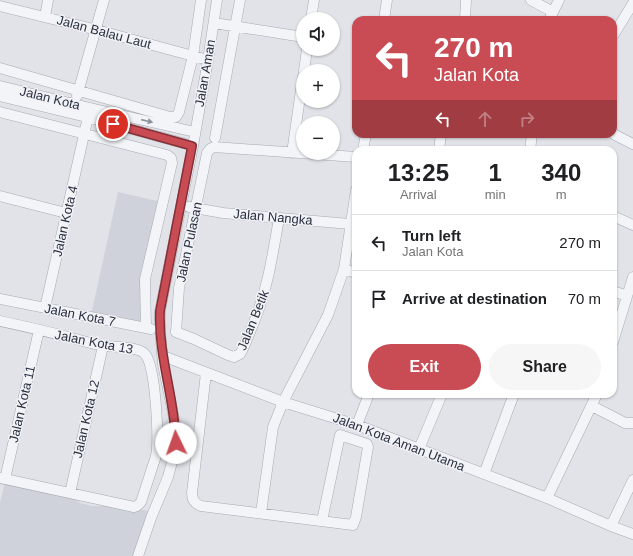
<!DOCTYPE html>
<html lang="en">
<head>
<meta charset="utf-8">
<style>
	body { margin:0; font-family:Helvetica,sans-serif; background:#f6f6f6; color:#202124; height:100vh; display:flex; flex-direction:column; font-size:15px; white-space:nowrap }
	* { box-sizing:border-box; margin:0 }
	p { font-size:13px; color:#757577 }
	.icon { flex:none; width:22px; height:22px; fill:none; stroke:currentColor; stroke-width:2; stroke-linecap:round; stroke-linejoin:round }
	.map { position:relative; flex:1; overflow:hidden }
	.panel { position:absolute; left:352px; top:146px; width:265px; height:252px; display:flex; flex-direction:column; background:#fff; border-radius:12px; box-shadow:0 1px 3px #0004 }
	.panel>* { flex:none }
	.top-card { position:absolute; left:352px; top:16px; width:265px; height:122px; border-radius:12px; box-shadow:0 1px 3px #0004; background:#c94b53; color:#fff; overflow:hidden }
	.controls { position:absolute; left:296px; top:12px; display:grid; gap:8px }
	.controls a { display:grid; place-items:center; width:44px; height:44px; border-radius:50%; background:#fff; box-shadow:0 1px 3px #0004; font-size:20px }
	.pin { position:absolute; display:grid; place-items:center; width:34px; height:34px; color:#fff; margin:-17px; border:2px solid #fff; border-radius:50%; box-shadow:0 1px 4px #0007 }
	.me { position:absolute; width:44px; margin:-22px; rotate:357deg; stroke-linejoin:round; filter:drop-shadow(0 0 3px #0008) }
	.turn { display:flex; align-items:center; gap:14px; height:84px; padding:0 16px; font-size:18px }
	.turn .icon { width:52px; height:52px; stroke-width:2.5 }
	.turn b { display:block; font-size:28px; line-height:34px }
	.lanes { display:flex; align-items:center; height:38px; padding:0 16px; background:#0003; justify-content:center; gap:20px; direction:ltr }
	.lanes .off { opacity:.35 }
	.eta { display:flex; justify-content:space-evenly; align-items:center; height:68px; text-align:center }
	.eta b { font-size:24px; font-weight:600; line-height:28px }
	.action { display:flex; gap:8px; margin-top:auto; padding:8px 16px }
	.action a { flex:1; height:46px; border-radius:24px; background:#c94b53; color:#fff; font-size:16px; font-weight:600; line-height:46px; text-align:center }
	.action a+a { background:#f6f6f6; color:#202124 }
	ul { padding:0; list-style:none }
	li { display:flex; align-items:center; gap:12px; height:56px; padding:0 16px; border-top:1px solid #e0e0e0 }
	li div { flex:1 }
	li b { display:block; font-size:15px }
	li em { font-style:normal }
	.map>svg:first-child { display:block }
	.built { fill:#cfd2db }
	.lines { fill:none; stroke-linecap:round; stroke-linejoin:round }
	.minor-casing { stroke:#a6aab3; stroke-width:11 }
	.minor { stroke:#f3f4f7; stroke-width:10 }
	.oneway { fill:#8e929c }
	.route-casing { stroke:#833136; stroke-width:10 }
	.route { stroke:#c94b53; stroke-width:7 }
	.labels { text-anchor:middle; dominant-baseline:central; stroke-width:3; stroke-linejoin:round; paint-order:stroke }
	.street-label { font-size:13px; fill:#2a3040; stroke:#f0f2f6 }
</style>
</head>
<body>
<div class="map">
<svg width="633" height="556" viewBox="0 0 633 556">
	<rect width="100%" height="100%" fill="#e1e3e9"/>
	<path class="built" d="M118 192 166 203 148 279 149 331 90 320Z
		M6 478 71 497 80 503 92 506H118L149 511 133 556H0V503Z"/>
	<g class="lines">
		<defs>
			<path id="minor" d="M531 0 553 12
				M0 6 97 30 208 60
				M45 17 48 0
				M311 19 314 0
				M384 20 387 0
				M465 20 466 0
				M549 20 559 0
				M214 23 303 37
				M613 36 633 3
				M0 68 170 117H176L179 112 193 56 201 0
				M304 71 307 49
				M0 86 90 108 195 132
				M0 96 99 120 193 146
				M77 96 104 0
				M0 112 167 155 171 158 172 163 145 279 146 328
				M613 133 615 135 633 144
				M215 138 240 0
				M363 150 366 134
				M439 150 441 134
				M530 150 532 134
				M292 153 303 76
				M0 196 66 213
				M189 207 223 213 350 224
				M613 216 633 225
				M279 218C272 259 267 293 250 332 247 339 244 348 240 354L234 357 228 355 194 339 176 332 179 288 207 153 210 149 214 147 356 157
				M344 269 356 273
				M613 291 627 296
				M0 299 151 329
				M45 308 90 108
				M0 321C23 326 46 331 68 337 81 340 94 345 107 346 116 347 139 347 145 354 156 367 159 439 156 456L141 502 137 506 134 507 0 478
				M613 342 633 277
				M163 356 283 402 357 425 547 498 611 526 633 534
				M206 373 192 493C192 500 195 504 201 506L353 525 356 517 368 447 367 444 340 435 322 521
				M592 406 625 423H633
				M357 425 369 394
				M419 449 442 394
				M484 474 514 394
				M5 479 39 330
				M70 493 103 346
				M547 498 597 394
				M261 513 273 427 283 402 328 315 344 269 356 190
				M611 526 633 480
				M138 556 151 518 168 477 175 451 176 428 163 364 160 329V311L193 146 208 60 217 0"/>
		</defs>
		<use href="#minor" class="minor-casing"/>
		<use href="#minor" class="minor"/>
	</g>
	<defs><path id="oneway-solid" d="M-6-.8H1V-3.2L6.5 0L1 3.2V.8H-6Z"/></defs>
	<use class="oneway" href="#oneway-solid" transform="translate(147 121) rotate(13)"/>
	<g class="lines">
		<defs>
			<path id="route" d="M113 124 192 146 160 311C158 356 175 399 176 443"/>
		</defs>
		<use href="#route" class="route-casing"/>
		<use href="#route" class="route"/>
	</g>
	<g class="labels">
		<g class="street-label">
			<text transform="translate(104 32) rotate(15)">Jalan Balau Laut</text>
			<text transform="translate(205 73) rotate(-80)">Jalan Aman</text>
			<text transform="translate(50 98) rotate(14)">Jalan Kota</text>
			<text transform="translate(273 217) rotate(5)">Jalan Nangka</text>
			<text transform="translate(65 221) rotate(-77)">Jalan Kota 4</text>
			<text transform="translate(189 242) rotate(-78)">Jalan Pulasan</text>
			<text transform="translate(80 315) rotate(11)">Jalan Kota 7</text>
			<text transform="translate(253 320) rotate(-68)">Jalan Betik</text>
			<text transform="translate(94 342) rotate(11)">Jalan Kota 13</text>
			<text transform="translate(22 404) rotate(-77)">Jalan Kota 11</text>
			<text transform="translate(86 419) rotate(-77)">Jalan Kota 12</text>
			<text transform="translate(399 442) rotate(21)">Jalan Kota Aman Utama</text>
		</g>
	</g>
</svg>
<div class="controls">
<a><svg class="icon" aria-label="sound" viewBox="0 0 24 24"><path d="M4 9h4l5-4v14l-5-4H4zM17 9q2 3 0 6"/></svg></a>
<a>+</a>
<a>−</a>
</div>
<div class="pin" style="left:113px;top:124px;background:#d93025"><svg class="icon" aria-label="arrive" viewBox="0 0 24 24"><path d="M6 21V4h12l-3 4 3 4H6"/></svg></div>
<svg class="me" style="left:176px;top:443px" viewBox="-20 -20 40 40"><circle r="19" fill="#fff"/><path d="M0-13L10 11 0 6-10 11z" fill="#c94b53"/></svg>
<div class="top-card">
<div class="turn"><svg class="icon" aria-label="left" viewBox="0 0 24 24"><path d="M17 20v-9H6M10 6l-5 5 5 5"/></svg><div><b>270 m</b>Jalan Kota</div></div>
<div class="lanes"><svg class="icon" aria-label="left" viewBox="0 0 24 24"><path d="M17 20v-9H6M10 6l-5 5 5 5"/></svg><svg class="icon off" aria-label="ahead" viewBox="0 0 24 24"><path d="M12 20V5M6 11l6-6 6 6"/></svg><svg class="icon off" aria-label="right" viewBox="0 0 24 24"><path d="M7 20v-9h11M14 6l5 5-5 5"/></svg></div>
</div>
<section class="panel">
<div class="eta">
<div><b>13:25</b><p>Arrival</p></div>
<div><b>1</b><p>min</p></div>
<div><b>340</b><p>m</p></div>
</div>
<ul>
<li><svg class="icon" aria-label="left" viewBox="0 0 24 24"><path d="M17 20v-9H6M10 6l-5 5 5 5"/></svg><div><b>Turn left</b><p>Jalan Kota</p></div><em>270 m</em></li>
<li><svg class="icon" aria-label="arrive" viewBox="0 0 24 24"><path d="M6 21V4h12l-3 4 3 4H6"/></svg><div><b>Arrive at destination</b></div><em>70 m</em></li>
</ul>
<div class="action"><a>Exit</a><a>Share</a></div>
</section>
</div>
</body>
</html>
